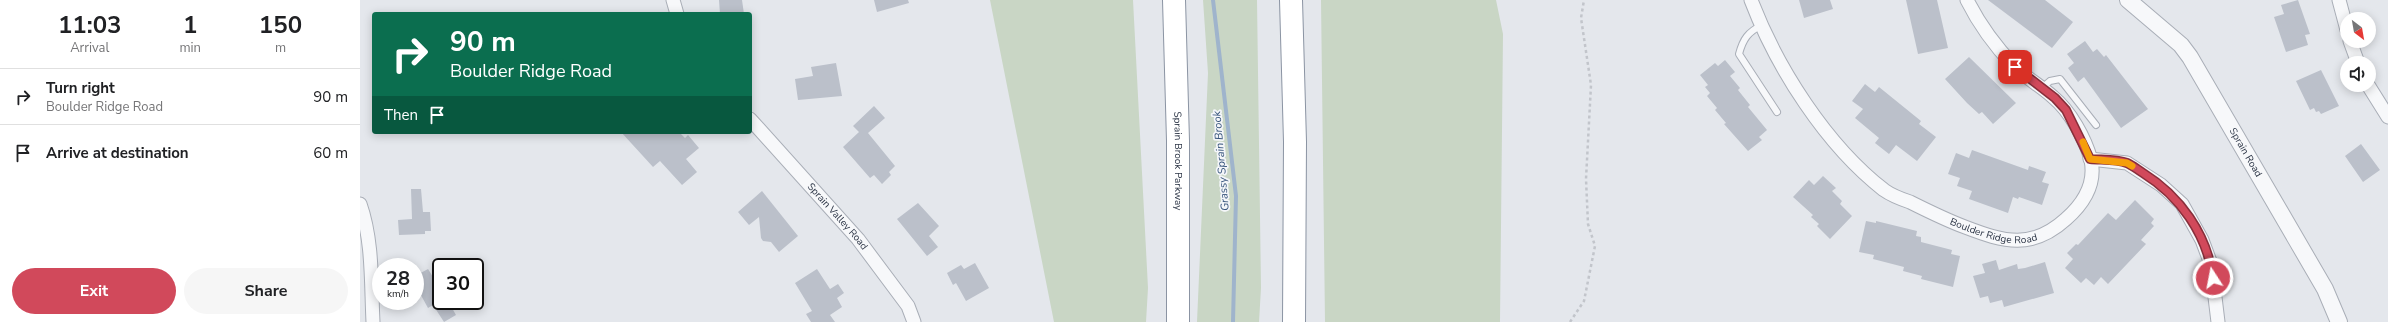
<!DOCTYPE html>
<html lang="en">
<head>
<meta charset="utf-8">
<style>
	body { margin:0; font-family:"Nunito Sans",sans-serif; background:#f6f6f6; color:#202124; height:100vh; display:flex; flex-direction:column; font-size:15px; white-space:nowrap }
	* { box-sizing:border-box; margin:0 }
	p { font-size:13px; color:#757577 }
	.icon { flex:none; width:22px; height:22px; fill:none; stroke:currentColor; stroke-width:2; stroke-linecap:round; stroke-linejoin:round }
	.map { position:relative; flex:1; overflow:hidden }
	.details { display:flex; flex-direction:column; background:#fff; width:360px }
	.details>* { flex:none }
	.top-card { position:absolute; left:12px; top:12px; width:380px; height:122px; border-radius:4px; box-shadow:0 2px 10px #0003; background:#0b6e4f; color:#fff; overflow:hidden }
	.needle { width:26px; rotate:149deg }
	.tools { position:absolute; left:1980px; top:12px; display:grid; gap:8px }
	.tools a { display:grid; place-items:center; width:36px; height:36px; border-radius:50%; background:#fff; box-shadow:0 2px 10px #0003; font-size:20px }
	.speed { position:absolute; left:12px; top:258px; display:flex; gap:8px; font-size:20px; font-weight:700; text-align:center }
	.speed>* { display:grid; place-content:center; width:52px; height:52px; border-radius:50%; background:#fff; box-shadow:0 2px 10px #0003; line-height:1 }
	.speed small { font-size:10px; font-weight:400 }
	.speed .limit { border:2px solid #111; border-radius:6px; background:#fff; color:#111 }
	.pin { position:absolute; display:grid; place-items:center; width:34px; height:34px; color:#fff; margin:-17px; border-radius:8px; box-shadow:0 2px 6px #0006 }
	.me { position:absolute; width:44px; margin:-22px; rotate:349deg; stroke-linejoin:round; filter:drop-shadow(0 0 3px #0008) }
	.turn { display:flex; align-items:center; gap:14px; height:84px; padding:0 12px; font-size:18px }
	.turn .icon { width:52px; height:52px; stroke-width:2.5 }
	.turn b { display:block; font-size:28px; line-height:34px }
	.then { display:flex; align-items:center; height:38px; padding:0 12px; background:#0003; gap:8px; font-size:15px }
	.eta { display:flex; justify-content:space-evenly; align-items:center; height:68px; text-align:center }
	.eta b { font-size:24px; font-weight:700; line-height:28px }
	.button { display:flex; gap:8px; margin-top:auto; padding:8px 12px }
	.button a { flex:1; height:46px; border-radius:24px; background:#d1495b; color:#fff; font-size:16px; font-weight:700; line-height:46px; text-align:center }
	.button a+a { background:#f6f6f6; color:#202124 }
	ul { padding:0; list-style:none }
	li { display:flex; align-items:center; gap:12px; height:56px; padding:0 12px; border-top:1px solid #e0e0e0 }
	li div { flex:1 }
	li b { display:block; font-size:15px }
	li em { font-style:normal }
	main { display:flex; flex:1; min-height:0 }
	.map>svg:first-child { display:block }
	.green { fill:#c9d6c5 }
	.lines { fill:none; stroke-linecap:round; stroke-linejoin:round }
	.stream { stroke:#9fb4cc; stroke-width:4 }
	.building { fill:#bbc0ca }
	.service-casing { stroke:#a9aeb7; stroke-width:8 }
	.minor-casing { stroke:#a9aeb7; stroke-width:15 }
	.tertiary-casing { stroke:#a9aeb7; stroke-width:18 }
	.motorway-casing { stroke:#8b94a3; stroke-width:24 }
	.path { stroke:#c2c5cb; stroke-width:2.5; stroke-dasharray:3 3; stroke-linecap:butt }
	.service { stroke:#f7f8fa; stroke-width:6 }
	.minor { stroke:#f7f8fa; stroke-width:13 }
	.tertiary { stroke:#f7f8fa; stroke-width:16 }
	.motorway { stroke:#fff; stroke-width:22 }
	.route-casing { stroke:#882f3b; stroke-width:10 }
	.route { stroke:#d1495b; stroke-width:7 }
	.slow { stroke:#f59e0b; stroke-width:7 }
	.labels { text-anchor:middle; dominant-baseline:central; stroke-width:3.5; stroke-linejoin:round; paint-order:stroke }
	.street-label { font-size:10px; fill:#2b3445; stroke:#f4f6f9 }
	.water-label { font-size:11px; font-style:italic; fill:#34527a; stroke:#f4f6f9 }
</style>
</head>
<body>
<main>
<section class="details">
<div class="eta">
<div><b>11:03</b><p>Arrival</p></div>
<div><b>1</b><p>min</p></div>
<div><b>150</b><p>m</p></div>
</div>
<ul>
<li><svg class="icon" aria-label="right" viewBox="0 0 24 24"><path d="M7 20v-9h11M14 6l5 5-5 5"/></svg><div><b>Turn right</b><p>Boulder Ridge Road</p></div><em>90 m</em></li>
<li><svg class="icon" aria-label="arrive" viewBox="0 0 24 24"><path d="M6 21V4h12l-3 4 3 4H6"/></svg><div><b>Arrive at destination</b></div><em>60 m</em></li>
</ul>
<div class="button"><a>Exit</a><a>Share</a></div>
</section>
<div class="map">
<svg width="2028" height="322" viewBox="0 0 2028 322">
	<rect width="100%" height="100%" fill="#e4e7ec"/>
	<path class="green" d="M630 0H773L788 288 786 322H694Z
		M843 0H897L901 288 899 322H837L848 73Z
		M961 0H1136L1143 34 1140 322H965Z"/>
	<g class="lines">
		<path class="stream" d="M853 0 876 196 873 322"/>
	</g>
	<path class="building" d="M359 0H382L384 14H360Z
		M514 0H548L549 3 517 12Z
		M1439 0H1470L1473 9 1444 18Z
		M1546 0H1577L1588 48 1558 54Z
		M1628 0H1685L1713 22 1692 48Z
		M1938 0 1950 34 1945 35 1948 45 1926 52 1914 17 1924 14 1921 5Z
		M1725 41 1733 52 1737 49 1744 57 1746 55 1788 109 1761 128 1724 77 1718 82 1708 68 1714 63 1707 54Z
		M1609 57 1656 103 1633 124 1622 112 1619 114 1607 103 1585 79Z
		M1365 60 1375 72 1370 76 1380 88 1378 90 1390 105 1388 107 1407 130 1399 137 1402 140 1388 151 1364 124 1366 123 1355 110 1357 108 1347 96 1350 93 1345 87 1348 85 1340 75 1355 63 1358 66Z
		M476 63 482 96 438 100 435 79 453 76 451 67Z
		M1961 70 1979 106 1961 114 1959 111 1956 112 1954 108 1950 110 1936 81Z
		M1505 84 1515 92 1519 87 1561 121 1559 124 1576 137 1557 161 1536 145 1529 154 1515 143 1519 138 1495 118 1503 109 1492 101Z
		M514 106 525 118 508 133 535 166 529 172 531 175 522 184 514 175 510 178 483 147 499 132 493 126Z
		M261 132H319L325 138 328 135 339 148 326 159 337 172 322 185 300 161 293 167Z
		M2001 144 2020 170 2003 182 1985 156Z
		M1612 150 1668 170 1669 166 1686 172 1682 182 1689 184 1682 205 1659 197 1658 199 1653 197 1648 213 1609 199 1612 191 1597 186 1600 178 1588 174 1596 153 1609 158Z
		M1463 176 1476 188 1472 191 1482 201 1480 204 1492 216 1470 239 1457 226 1459 224 1451 217 1453 215 1433 197 1449 180 1454 185Z
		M51 189H61L63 212H70L71 231H65V234L39 235 38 220 52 219Z
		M402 191 438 236 419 252 411 242 403 241 401 238 399 217 389 225 378 212Z
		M1775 200 1794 219 1791 223 1794 226 1781 240 1786 244 1748 284 1741 277 1734 285 1726 278 1721 283 1705 268 1713 259 1707 253 1716 244 1718 245 1748 213 1756 220Z
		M558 203 579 226 569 236 578 247 567 256 537 219Z
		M1506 221 1516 223V221L1557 231 1556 236 1561 237V242L1592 250 1591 254 1600 256 1593 287 1561 279 1562 276 1543 271 1544 267 1513 259 1514 255 1499 252Z
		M1636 260 1639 270 1657 264 1658 269 1665 268 1685 262 1694 293 1644 307 1642 300 1630 303 1628 296 1620 298 1613 276 1625 273 1622 264Z
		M615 263 629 288 606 301 596 283 593 285 587 273 601 265 604 269Z
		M68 269 78 285 81 284V301H88L96 315 84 322 73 305 68 308 57 288 60 286 55 276Z
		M457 269 470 289 478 284 484 293 477 298 482 307 470 315 475 322H451L446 314 452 311 435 283Z"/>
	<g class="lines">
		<defs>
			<path id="service" d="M1402 25C1388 32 1383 39 1379 54L1417 112
				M1682 88 1690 81 1700 79 1736 125"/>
			<g id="minor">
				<path d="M313 0 317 14"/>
				<path id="s1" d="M1391 0C1417 68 1466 145 1524 190 1531 195 1541 199 1550 202 1568 211 1586 220 1605 227 1644 242 1672 250 1706 219 1723 204 1736 184 1731 160 1725 138 1710 111 1693 97 1681 86 1666 78 1654 66 1636 47 1619 24 1607 0"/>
				<path d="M1979 0 1987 30"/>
				<path d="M1990 41 1998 63"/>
				<path d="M2008 85 2028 117"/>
				<path id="s2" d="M390 119 498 239 548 306 554 322"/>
				<path d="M1730 159 1767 163 1801 185 1822 204 1842 240 1851 264 1858 322"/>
				<path d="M0 204C13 241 11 283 13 322"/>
			</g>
			<g id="tertiary">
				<path id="s3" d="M1768 0 1821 45 1830 57 1965 289 1979 322"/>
			</g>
			<g id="motorway">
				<path id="s4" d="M814 0 818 141V322"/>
				<path d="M931 0 935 142 934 322"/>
			</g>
		</defs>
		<use href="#service" class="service-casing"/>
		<use href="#minor" class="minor-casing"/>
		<use href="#tertiary" class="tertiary-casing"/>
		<use href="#motorway" class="motorway-casing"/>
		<path class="path" d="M1210 322 1224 301 1235 246 1228 224 1226 179 1231 85 1221 18 1224 0"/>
		<use href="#service" class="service"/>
		<use href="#minor" class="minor"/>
		<use href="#tertiary" class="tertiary"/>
		<use href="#motorway" class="motorway"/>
	</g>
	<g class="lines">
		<defs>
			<path id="route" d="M1655 67 1695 98 1706 110 1730 159C1742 160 1757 159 1767 163 1772 165 1778 170 1783 173 1820 196 1847 234 1853 278"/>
		</defs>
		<use href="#route" class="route-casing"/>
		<use href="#route" class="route"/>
		<path class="slow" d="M1723 142 1730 159 1767 163 1772 166"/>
	</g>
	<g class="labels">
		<g class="street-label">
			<text stroke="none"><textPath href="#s3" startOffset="195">Sprain Road</textPath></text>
			<text stroke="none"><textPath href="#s4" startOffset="161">Sprain Brook Parkway</textPath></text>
			<text stroke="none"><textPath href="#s2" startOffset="131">Sprain Valley Road</textPath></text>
			<text stroke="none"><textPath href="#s1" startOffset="353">Boulder Ridge Road</textPath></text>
		</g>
		<g class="water-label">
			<text transform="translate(861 161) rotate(-95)">Grassy Sprain Brook</text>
		</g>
	</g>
</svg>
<div class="tools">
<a><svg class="needle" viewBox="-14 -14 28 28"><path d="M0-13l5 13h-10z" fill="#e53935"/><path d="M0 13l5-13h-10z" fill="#757577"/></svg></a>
<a><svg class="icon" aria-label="sound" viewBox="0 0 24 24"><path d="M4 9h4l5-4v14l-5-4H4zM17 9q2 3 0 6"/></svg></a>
</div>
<div class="speed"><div>28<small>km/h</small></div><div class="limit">30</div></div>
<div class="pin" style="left:1655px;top:67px;background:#d93025"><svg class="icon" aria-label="arrive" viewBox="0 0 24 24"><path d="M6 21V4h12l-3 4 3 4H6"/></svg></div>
<svg class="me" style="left:1853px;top:278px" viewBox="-20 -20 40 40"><circle r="17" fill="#d1495b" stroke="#fff" stroke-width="3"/><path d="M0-11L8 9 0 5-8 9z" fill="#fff"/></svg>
<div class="top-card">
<div class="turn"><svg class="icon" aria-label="right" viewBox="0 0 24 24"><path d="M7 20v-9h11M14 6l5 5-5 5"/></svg><div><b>90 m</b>Boulder Ridge Road</div></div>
<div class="then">Then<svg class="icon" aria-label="arrive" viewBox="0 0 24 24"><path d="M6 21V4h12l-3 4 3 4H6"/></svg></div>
</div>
</div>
</main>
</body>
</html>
